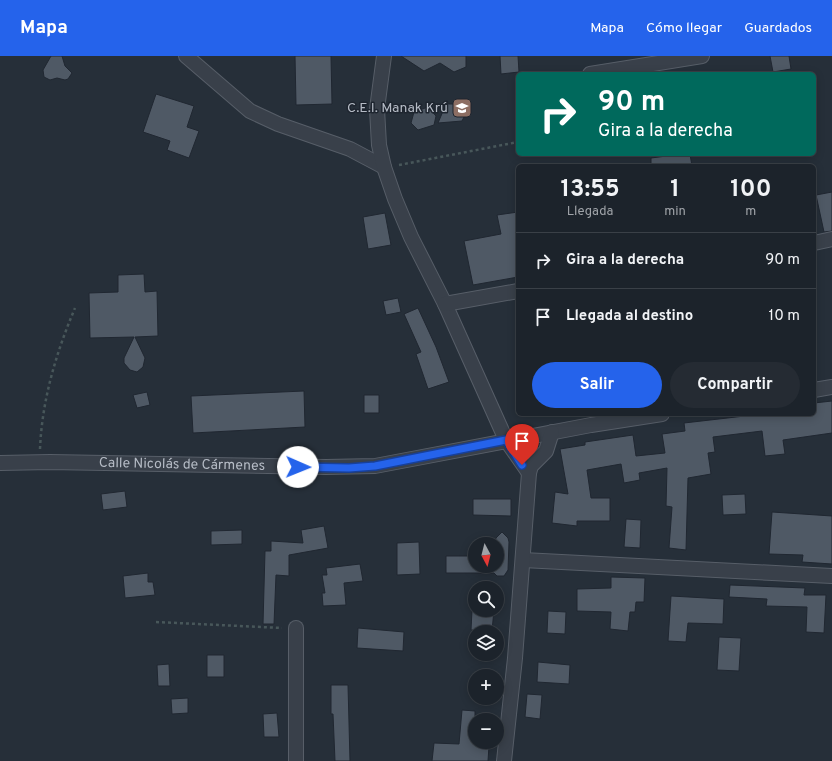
<!DOCTYPE html>
<html lang="es">
<head>
<meta charset="utf-8">
<style>
	body { margin:0; font-family:Overpass,sans-serif; background:#252b33; color:#f1f3f6; height:100vh; display:flex; flex-direction:column; font-size:15px; white-space:nowrap }
	* { box-sizing:border-box; margin:0 }
	p { font-size:13px; color:#a0a4a9 }
	.icon { flex:none; width:22px; height:22px; fill:none; stroke:currentColor; stroke-width:2; stroke-linecap:round; stroke-linejoin:round }
	.map { position:relative; flex:1; overflow:hidden }
	.sheet { position:absolute; left:516px; top:108px; width:300px; height:252px; display:flex; flex-direction:column; background:#1c232b; border-radius:6px; box-shadow:0 2px 10px #0003,0 0 0 1px #3a4047 }
	.sheet>* { flex:none }
	.hud { position:absolute; left:516px; top:16px; width:300px; height:84px; border-radius:6px; box-shadow:0 2px 10px #0003,0 0 0 1px #3a4047; background:#00695c; color:#fff; overflow:hidden }
	.needle { width:26px; rotate:173deg }
	.fabs { position:absolute; left:468px; top:481px; display:grid; gap:8px }
	.fabs a { display:grid; place-items:center; width:36px; height:36px; border-radius:50%; background:#1c232b; box-shadow:0 2px 10px #0003,0 0 0 1px #3a4047; font-size:20px }
	.pin { position:absolute; display:grid; place-items:center; width:34px; height:34px; color:#fff; margin:-41px -17px; border-radius:50% 50% 50% 0; rotate:-45deg; box-shadow:0 0 4px #0007 }
	.pin .icon { rotate:45deg }
	.me { position:absolute; width:44px; margin:-22px; rotate:91deg; stroke-linejoin:round; filter:drop-shadow(0 0 3px #0008) }
	.turn { display:flex; align-items:center; gap:14px; height:84px; padding:0 16px; font-size:18px }
	.turn .icon { width:52px; height:52px; stroke-width:2.5 }
	.turn b { display:block; font-size:28px; line-height:34px }
	.eta { display:flex; justify-content:space-evenly; align-items:center; height:68px; text-align:center }
	.eta b { font-size:24px; font-weight:700; line-height:28px }
	.cta { display:flex; gap:8px; margin-top:auto; padding:8px 16px }
	.cta a { flex:1; height:46px; border-radius:24px; background:#2563eb; color:#fff; font-size:16px; font-weight:700; line-height:46px; text-align:center }
	.cta a+a { background:#252b33; color:#f1f3f6 }
	ul { padding:0; list-style:none }
	li { display:flex; align-items:center; gap:12px; height:56px; padding:0 16px; border-top:1px solid #3a4047 }
	li div { flex:1 }
	li b { display:block; font-size:15px }
	li em { font-style:normal }
	header { display:flex; align-items:center; gap:24px; box-sizing:border-box; height:56px; padding:0 20px; background:#2563eb; color:#fff }
	header strong { font-size:19px }
	nav { display:flex; gap:22px; margin-inline-start:auto; font-size:14px }
	.map>svg:first-child { display:block }
	.building { fill:#4f5965; stroke:#202731 }
	.lines { fill:none; stroke-linecap:round; stroke-linejoin:round }
	.street-casing { stroke:#575e68; stroke-width:16 }
	.path { stroke:#48575a; stroke-width:2.5; stroke-dasharray:3 3; stroke-linecap:butt }
	.street { stroke:#39404a; stroke-width:14 }
	.route-casing { stroke:#184099; stroke-width:10 }
	.route { stroke:#2563eb; stroke-width:7 }
	.labels { text-anchor:middle; dominant-baseline:central; stroke-width:3; stroke-linejoin:round; paint-order:stroke }
	.poi-label { font-size:14px; fill:#b5bbc5; stroke:#1e252f; text-anchor:end }
	.street-label { font-size:14px; fill:#b5bbc5; stroke:#1e252f }
</style>
</head>
<body>
<header>
<strong>Mapa</strong>
<nav><a>Mapa</a><a>Cómo llegar</a><a>Guardados</a></nav>
</header>
<div class="map">
<svg width="832" height="705" viewBox="0 0 832 705">
	<rect width="100%" height="100%" fill="#262f39"/>
	<path class="building" d="M51 0H62L65 10 72 17 68 23 65 24 57 22 50 24 44 21 43 14Z
		M295 0H331L332 48 296 49Z
		M401 0H466V11L454 16 440 7 424 15Z
		M500 0H518L519 16 501 18Z
		M770 0H789L791 13 773 16Z
		M156 38 194 50 187 71 199 75 189 102 167 94 170 85 143 76Z
		M446 48H461L466 57 462 65 438 67Z
		M428 51 436 60 434 69 418 74 411 67 414 56Z
		M682 98H690L692 110H651V102Z
		M832 136V175L824 176 816 139Z
		M518 156V221L473 229 464 185 501 178 497 159Z
		M385 157 391 189 368 193 363 161Z
		M144 218 145 236 157 235 158 280 135 281 145 302 143 311 137 316 130 314 124 307V302L134 281 90 282 89 237 118 236V219Z
		M398 242 401 256 386 259 383 245Z
		M418 252 436 291 449 326 428 333 416 298 421 296 404 258Z
		M304 335 305 371 193 377 191 340Z
		M147 336 150 349 137 352 133 339Z
		M364 339H379V357H364Z
		M832 345V377L783 384 785 398 765 400 762 375 713 381 715 396 708 397 711 418 688 422 686 494 669 492 672 451 666 450 667 412 639 417 640 424 624 427 621 408 587 414 591 442H610V465H577V470L552 467 555 436 568 438 560 393 585 389V386L633 379 636 400 665 397 662 378 685 375 684 367 762 358H814V347Z
		M125 435 127 451 103 454 101 438Z
		M745 438 746 458 723 459 722 439Z
		M473 443H511V460L473 459Z
		M772 456 832 460V508L802 506 803 499 769 498Z
		M626 463 641 464 640 492 624 491Z
		M324 470 328 492 289 499V520L276 519 274 568H263L265 495H271V485L303 487 301 474Z
		M242 474V488L211 489V475Z
		M502 476 508 482 509 486 508 514 504 520H497L494 517H446V500H475V510H497V488H495V486L496 482Z
		M419 486 420 518 397 519V487Z
		M360 508 363 525 344 527 346 549 323 550 322 537H325L322 519H327L326 512Z
		M148 517V526H153L155 539 125 542 123 520Z
		M611 521 645 522 644 546H636L635 556H630L628 575 610 573 611 556 577 555V533L611 532Z
		M730 529 805 532 804 539H826L824 577 806 576 807 551 766 550 767 543 729 541Z
		M671 540 724 543 723 568 688 567 686 586 668 585Z
		M472 554H494L492 575 471 574Z
		M548 555 566 556 565 578 547 577Z
		M358 572 404 576 403 595 357 592Z
		M719 581 741 582 739 615 717 614Z
		M207 599H224V621H207Z
		M538 606 570 609 569 628 537 626Z
		M169 608 170 630H158L157 609Z
		M331 629H348L350 705H335L333 658H331Z
		M527 638 542 639 540 663 525 661Z
		M188 642V657L172 658 171 643Z
		M462 654 475 655V689L489 690 488 705H432L434 687 459 688Z
		M277 657 279 681H264L263 658Z"/>
	<g class="lines">
		<defs>
			<g id="street">
				<path d="M186 0 250 55 278 68 350 93 384 111"/>
				<path d="M384 0 377 53 379 89 384 111 395 143 411 181 445 248 506 384 529 417"/>
				<path d="M590 18 702 0"/>
				<path d="M814 187 832 183"/>
				<path d="M445 248 518 235"/>
				<path d="M814 334 832 331"/>
				<path id="s1" d="M0 407 50 406 326 411 375 410 591 369 662 358"/>
				<path d="M523 504 832 520"/>
				<path d="M296 705V572"/>
				<path d="M504 705 515 602 529 417 531 410 546 395 552 376"/>
			</g>
		</defs>
		<use href="#street" class="street-casing"/>
		<path class="path" d="M399 109 518 86
			M40 393C42 344 56 297 75 252
			M156 566 282 572"/>
		<use href="#street" class="street"/>
	</g>
	<g class="lines">
		<defs>
			<path id="route" d="M298 411 349 412 375 410 506 384 522 409"/>
		</defs>
		<use href="#route" class="route-casing"/>
		<use href="#route" class="route"/>
	</g>
	<defs>
		<symbol id="school-square" viewBox="-11 -11 22 22"><rect x="-9" y="-9" width="18" height="18" rx="4" fill="#8d6e63" stroke="#1e252f"/><path d="M0-5L7-2L0 1L-7-2ZM-4 1L0 2.5L4 1V4Q0 6-4 4Z" fill="#fff"/></symbol>
	</defs>
	<g fill-rule="evenodd">
		<use href="#school-square" x="451" y="41" width="22" height="22"/>
	</g>
	<g class="labels">
		<g class="poi-label">
			<text x="448" y="52">C.E.I. Manak Krú</text>
		</g>
		<g class="street-label">
			<text stroke="none"><textPath href="#s1" startOffset="182">Calle Nicolás de Cármenes</textPath></text>
		</g>
	</g>
</svg>
<div class="fabs">
<a><svg class="needle" viewBox="-14 -14 28 28"><path d="M0-13l5 13h-10z" fill="#e53935"/><path d="M0 13l5-13h-10z" fill="#a0a4a9"/></svg></a>
<a><svg class="icon" aria-label="search" viewBox="0 0 24 24"><circle cx="10" cy="10" r="6"/><path d="M15 15l6 6"/></svg></a>
<a><svg class="icon" aria-label="layers" viewBox="0 0 24 24"><path d="M12 4l9 5-9 5-9-5zM3 14l9 5 9-5"/></svg></a>
<a>+</a>
<a>−</a>
</div>
<div class="pin" style="left:522px;top:409px;background:#d93025"><svg class="icon" aria-label="arrive" viewBox="0 0 24 24"><path d="M6 21V4h12l-3 4 3 4H6"/></svg></div>
<svg class="me" style="left:298px;top:411px" viewBox="-20 -20 40 40"><circle r="19" fill="#fff"/><path d="M0-13L10 11 0 6-10 11z" fill="#2563eb"/></svg>
<div class="hud">
<div class="turn"><svg class="icon" aria-label="right" viewBox="0 0 24 24"><path d="M7 20v-9h11M14 6l5 5-5 5"/></svg><div><b>90 m</b>Gira a la derecha</div></div>
</div>
<section class="sheet">
<div class="eta">
<div><b>13:55</b><p>Llegada</p></div>
<div><b>1</b><p>min</p></div>
<div><b>100</b><p>m</p></div>
</div>
<ul>
<li><svg class="icon" aria-label="right" viewBox="0 0 24 24"><path d="M7 20v-9h11M14 6l5 5-5 5"/></svg><div><b>Gira a la derecha</b></div><em>90 m</em></li>
<li><svg class="icon" aria-label="arrive" viewBox="0 0 24 24"><path d="M6 21V4h12l-3 4 3 4H6"/></svg><div><b>Llegada al destino</b></div><em>10 m</em></li>
</ul>
<div class="cta"><a>Salir</a><a>Compartir</a></div>
</section>
</div>
</body>
</html>
